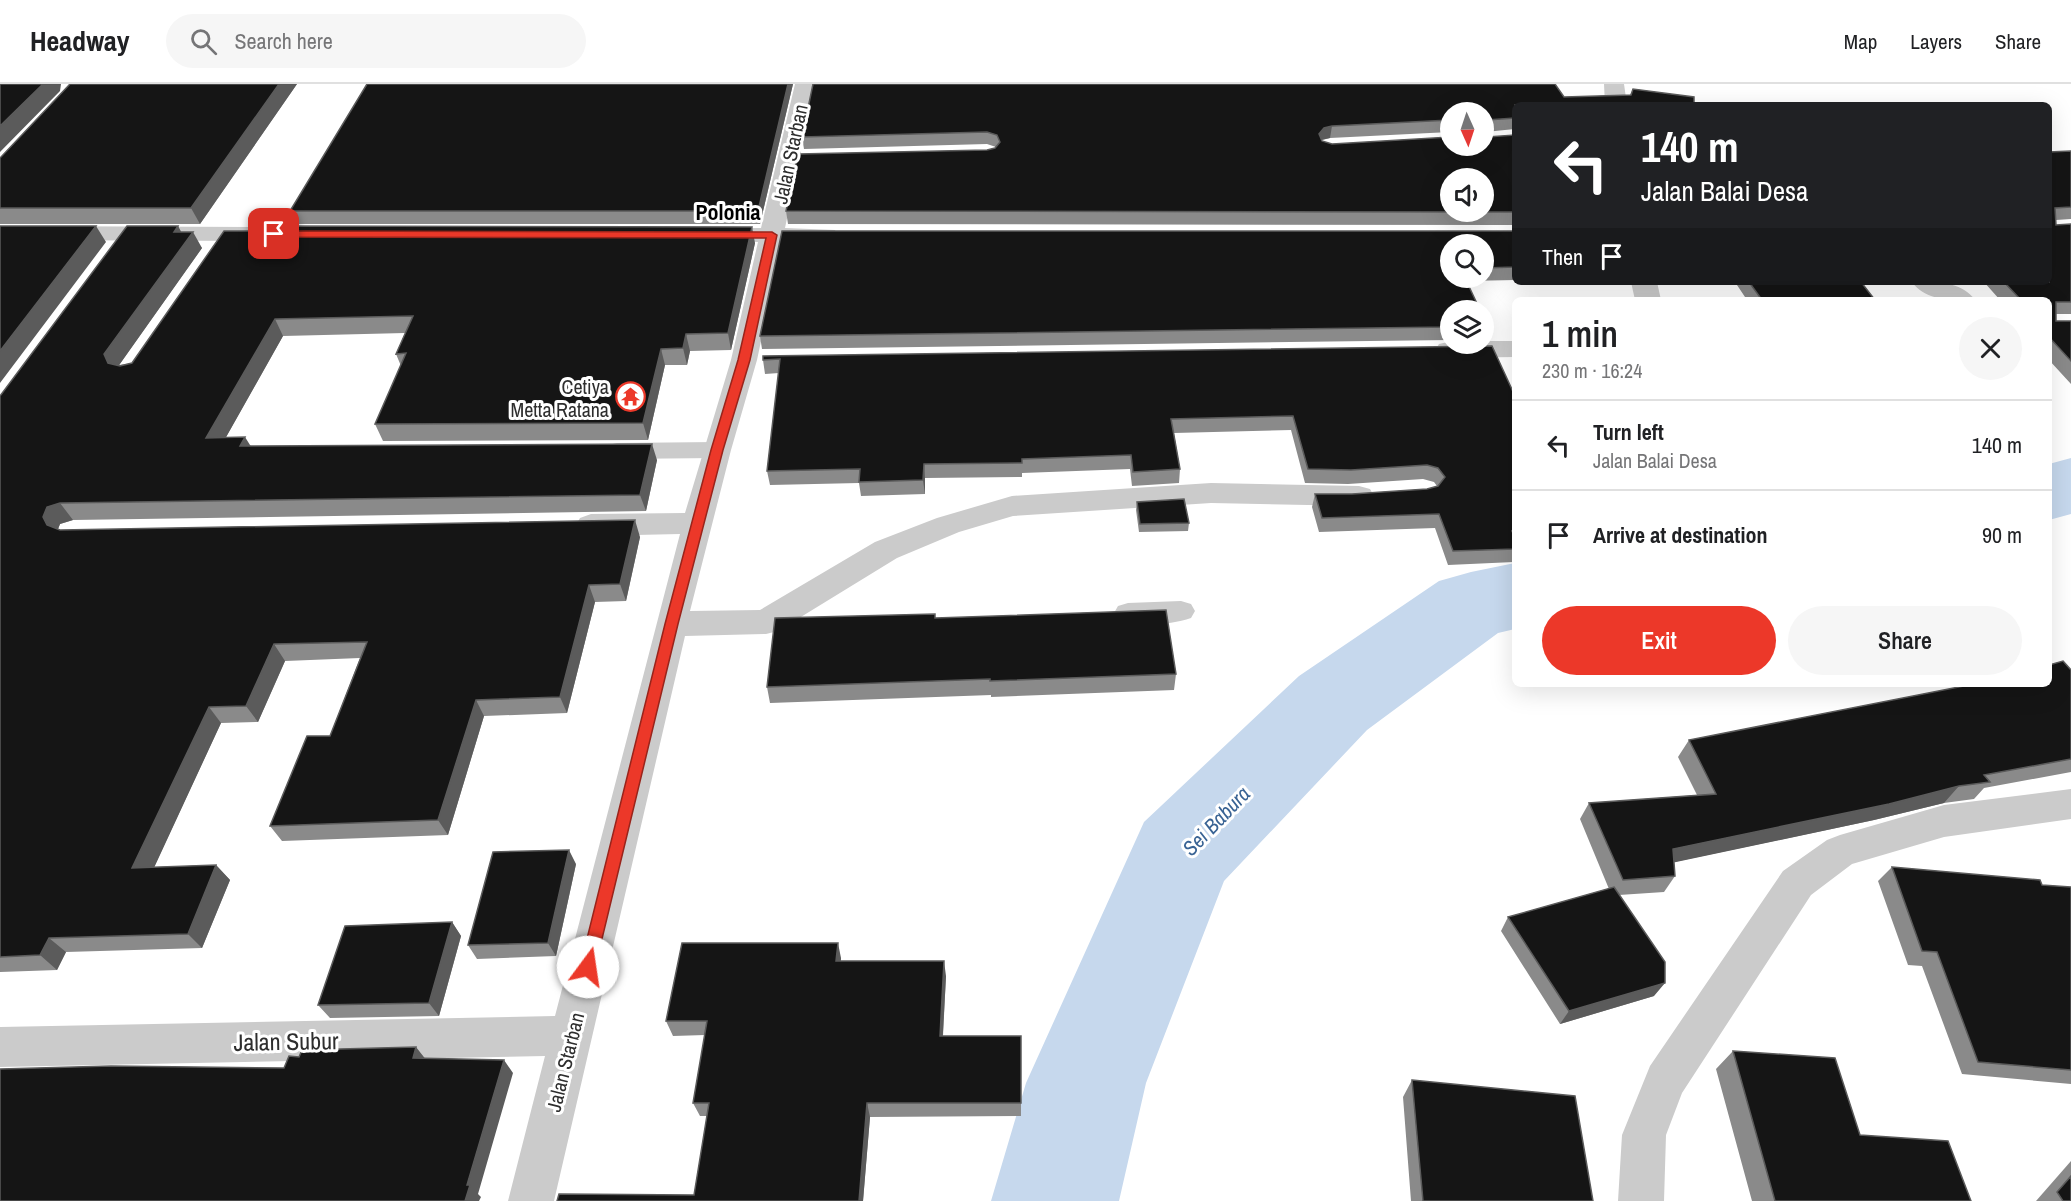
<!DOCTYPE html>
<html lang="en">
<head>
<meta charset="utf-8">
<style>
	body { margin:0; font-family:"Archivo Narrow",sans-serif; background:#f6f6f6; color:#202124; height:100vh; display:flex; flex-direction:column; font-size:22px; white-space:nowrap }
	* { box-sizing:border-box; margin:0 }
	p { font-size:20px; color:#757577 }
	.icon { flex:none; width:33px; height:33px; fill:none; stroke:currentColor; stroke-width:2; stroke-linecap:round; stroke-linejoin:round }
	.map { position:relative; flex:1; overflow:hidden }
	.details { position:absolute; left:1512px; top:213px; width:540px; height:390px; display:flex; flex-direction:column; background:#fff; border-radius:9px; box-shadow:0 6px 24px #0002 }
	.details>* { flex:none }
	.guide { position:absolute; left:1512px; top:18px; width:540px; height:183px; border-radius:9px; box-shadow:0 6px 24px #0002; background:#202124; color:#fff; overflow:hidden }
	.needle { width:39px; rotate:177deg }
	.buttons { position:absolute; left:1440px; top:18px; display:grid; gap:12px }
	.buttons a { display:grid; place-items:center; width:54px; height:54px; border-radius:50%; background:#fff; box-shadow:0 6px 24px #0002; font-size:30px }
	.pin { position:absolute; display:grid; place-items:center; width:51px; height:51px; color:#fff; margin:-26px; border-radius:12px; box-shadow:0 3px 9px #0006 }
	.me { position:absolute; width:66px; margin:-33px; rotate:14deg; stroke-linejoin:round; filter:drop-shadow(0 0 4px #0008) }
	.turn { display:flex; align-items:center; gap:21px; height:126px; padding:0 30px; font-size:27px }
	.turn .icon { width:78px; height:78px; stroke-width:2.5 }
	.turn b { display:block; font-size:42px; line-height:51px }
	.then { display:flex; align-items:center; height:57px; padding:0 30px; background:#0003; gap:12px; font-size:22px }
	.round { display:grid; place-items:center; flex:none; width:63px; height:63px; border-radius:32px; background:#f6f6f6 }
	.head { display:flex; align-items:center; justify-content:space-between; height:102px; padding:0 30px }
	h1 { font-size:36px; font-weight:600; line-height:45px }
	.primary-button { display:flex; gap:12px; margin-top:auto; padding:12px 30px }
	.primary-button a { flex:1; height:69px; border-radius:36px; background:#ec3829; color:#fff; font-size:24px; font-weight:600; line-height:69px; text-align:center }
	.primary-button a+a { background:#f6f6f6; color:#202124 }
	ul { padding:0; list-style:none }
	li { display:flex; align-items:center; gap:18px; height:90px; padding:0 30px; border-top:2px solid #e0e0e0 }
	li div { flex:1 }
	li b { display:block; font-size:22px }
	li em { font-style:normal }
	header { display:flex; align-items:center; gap:36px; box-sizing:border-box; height:84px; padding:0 30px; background:#fff; border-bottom:2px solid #e0e0e0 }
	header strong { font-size:28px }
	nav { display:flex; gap:33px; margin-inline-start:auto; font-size:21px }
	.search { width:420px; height:54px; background:#f6f6f6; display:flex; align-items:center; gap:15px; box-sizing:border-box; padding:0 21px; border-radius:33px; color:#757577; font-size:22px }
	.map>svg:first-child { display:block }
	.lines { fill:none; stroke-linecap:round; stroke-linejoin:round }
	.river { fill:#c6d8ed; fill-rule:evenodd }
	.service { fill:#cbcbcb; fill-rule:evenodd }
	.minor { fill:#cbcbcb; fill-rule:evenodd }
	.wall { fill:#8a8a8a; fill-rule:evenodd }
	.shaded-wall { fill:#5b5b5b }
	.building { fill:#151515; stroke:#5b5b5b; stroke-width:1.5; fill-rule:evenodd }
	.route { fill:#ec3829; stroke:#99241b; stroke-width:1.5 }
	.labels { text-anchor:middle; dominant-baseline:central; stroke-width:6; stroke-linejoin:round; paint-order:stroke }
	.street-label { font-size:20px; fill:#2e2e2e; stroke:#fff }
	.poi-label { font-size:20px; fill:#2e2e2e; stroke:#fff; text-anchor:end }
	.water-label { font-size:21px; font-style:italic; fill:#396394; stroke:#fff }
	.far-district-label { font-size:22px; font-weight:bold; fill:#000; stroke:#fff }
	.near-street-label { font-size:24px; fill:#2e2e2e; stroke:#fff }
</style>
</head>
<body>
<header>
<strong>Headway</strong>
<div class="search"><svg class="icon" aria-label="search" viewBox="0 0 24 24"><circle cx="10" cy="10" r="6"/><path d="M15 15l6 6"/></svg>Search here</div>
<nav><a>Map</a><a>Layers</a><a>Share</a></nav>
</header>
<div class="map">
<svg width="2071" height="1117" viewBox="0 0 2071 1117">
	<rect width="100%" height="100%" fill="#fff"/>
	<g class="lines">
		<path class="river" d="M2071 374V430L2049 436V380Z
			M1515 479V545L1498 549 1367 646 1224 797 1146 999 1119 1117H991L1026 999 1144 738 1299 592 1439 497 1471 488Z"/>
		<path class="service" d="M717 358 726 360 729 366 726 372 717 374 617 375 608 373 605 367 608 361 617 359Z
			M1181 517 1191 520 1195 527 1191 534C1170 541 1139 543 1118 536L1114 529 1118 522 1128 519Z"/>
		<path class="minor" d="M795 0H815L785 144 835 146 838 151 835 156 782 158 757 276 731 366 690 527 760 526 875 458 937 434 1012 412 1211 399 1359 402 1370 405 1374 412 1370 419 1359 422 1211 419 1013 432 959 448 897 474 778 547 766 550 685 552 554 1117H508L545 972 0 983V943L555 932 680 450 591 452 580 448 576 441 580 434 591 430 685 429 731 276 758 158 701 156 698 151 701 146 710 144H761Z
			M1604 0H1624L1627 21H1605Z
			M0 142 268 143 277 145 280 150 277 155 268 157 0 156Z
			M1631 198H1657L1661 216H1635Z
			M1912 198C1933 198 1961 196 1975 216 1954 216 1926 218 1912 198Z
			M1484 257H1515V273L1448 274 1439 272 1435 266 1439 260 1448 258 1484 260Z
			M2071 705V735L1944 753 1852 780 1811 811 1682 1009 1666 1051 1664 1117H1618L1622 1051 1650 982 1783 787 1827 756 1840 751 1944 721Z"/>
	</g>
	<path class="wall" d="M297 0 200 140H0V74Z
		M793 0 760 140H296L290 127Z
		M1633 5 1694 13 1515 21V45L1485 48 1484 52 1487 53 1515 51V141L788 140 786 127 995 64 996 63 987 60 804 65 802 53 1564 13 1630 11ZM1450 28 1484 62 1332 60 1322 57V56L1330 54 1450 48Z
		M2071 67V135L2056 136V141L2071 140V230H2056V237H2071V300L2049 276V216H2000L1984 198H2049V68Z
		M178 142 181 148 202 164 119 281 132 279 224 147 755 159 731 266 690 267 687 281H665L648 356 383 357 375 340 401 282 396 270 405 249 283 252 226 353 251 362 657 376 646 427 73 436 60 440 58 445 60 446 640 453 626 517 595 518 567 629 484 632 448 751 282 757 270 742 330 652 360 574 285 577 258 638 221 639 154 783 216 781 230 796 202 864 66 868 57 886 0 888V312Z
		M1515 147V196L1466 197 1450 226V256L762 265 760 252ZM1484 160V194H1450Z
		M1735 198H1861L1875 216H1747Z
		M763 272 1515 312V476L1514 478 1448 481 1435 444 1319 448 1312 423 1315 410H1352L1427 405 1437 402 1434 398 1423 395 1348 400 1305 399 1291 346 1174 349 1180 385 1179 399 1132 402 1130 385 1022 389V393L925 394V410L861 412 859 399 770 401 767 387 779 289 765 290 763 276Z
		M1137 418 1189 439 1188 447 1139 448 1136 426Z
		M935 534 1176 590 1174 606 991 613V611L770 619 767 603Z
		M2071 586V688L1984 704 1974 715 1944 719 1874 736 1674 778 1675 792 1664 808 1619 811 1654 912 1560 940 1501 847 1508 833 1609 805 1580 735 1589 719 1697 711 1678 673 1689 656Z
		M576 780 556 872 477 875 468 861Z
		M1892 783 2042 801 2071 803V1000L1962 990 1922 882 1908 881 1878 797Z
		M452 838 461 852 439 932 330 934 318 921Z
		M841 874V877L946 892 943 952H1021V1032L870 1033 863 1117H557L694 1111 707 1032H700L693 1019 705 951 673 952 666 937Z
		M1733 967 1860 1051 1971 1117H1752L1716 985Z
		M1412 996 1593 1117H1411L1403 1013Z
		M2071 1077V1117H2036Z"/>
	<path class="shaded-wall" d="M43 0H61L60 7 0 68V42Z
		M279 0H297L200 140 191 124Z
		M788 0H793L760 140 758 127Z
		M1332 42 1330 54 1321 56 1319 50 1324 44Z
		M96 142 106 158 0 299V267Z
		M178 142 186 157 193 148 202 164 115 287 108 279 104 270Z
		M752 143 755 159 731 266 728 249Z
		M275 235 283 252 216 371 206 354Z
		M686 250 690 267 687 281 683 264Z
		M661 265 665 281 648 356 643 339Z
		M245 353 255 369 240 362Z
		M652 360 657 376 646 427 640 411Z
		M924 380 925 394V410L923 396Z
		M60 419 73 436 60 440 56 450 47 441 43 433 47 423Z
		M635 436 640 453 626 517 620 500Z
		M589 501 595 518 567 629 560 613Z
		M274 560 285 577 258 638 246 622Z
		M476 616 484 632 448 751 438 736Z
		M209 623 221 639 147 799 132 784Z
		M1959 702 1944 719 1874 736 1662 781 1673 765Z
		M569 766 576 780 556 872 548 859Z
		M216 781 230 796 202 864 188 850Z
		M452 838 461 852 439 932 429 919Z
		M49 854 66 868 57 886 40 871Z
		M838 859 841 874 839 891 836 877Z
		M944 877 946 892 942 966 940 952Z
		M1665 899 1654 912 1560 940 1569 927Z
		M416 963 427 977 413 974Z
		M504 976 513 989 478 1110 481 1113 479 1117H465L467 1101Z
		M867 1019 870 1033 863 1117H859Z"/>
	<path class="building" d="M0 0H43L0 42Z
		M70 0H279L191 124H0V74Z
		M367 0H788L758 127H290Z
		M813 0H1555L1564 13 1631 11 1633 5 1694 13V21H1515V34L1487 36 1485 48H1484V28H1450V36L1332 42 1324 44 1319 50 1322 57 1332 60 1450 53V62H1484V52L1487 53 1515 51V128L786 127 798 70 987 66 995 64 1000 58 997 51 987 48 802 53ZM1450 94H1484V128H1450Z
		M2071 67V123L2055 124 2056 141 2071 140V218H2056V237H2071V277L2049 253V216H2021L2004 198H2049V68Z
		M0 142H96L0 267Z
		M127 142H178L174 148H193L104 270 108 279 120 282 132 279 224 147H274L277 142 752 143 728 249 686 250 683 264 661 265 643 339 375 340 406 269 396 270 413 232 275 235 206 354 245 353 240 362 652 360 640 411 60 419 47 423 43 433 47 441 60 446 635 436 620 500 589 501 560 613 476 616 438 736 270 742 307 652H330L367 558 274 560 246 622 209 623 132 784 216 781 188 850 49 854 40 871 0 873V312Z
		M782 147H1515V183L1484 184V160H1450V194H1465L1480 226H1450V243L760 252Z
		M1749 198H1861L1875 216H1762Z
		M1492 262 1515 312V447H1512L1515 454V465L1453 467 1439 430 1322 434 1315 410H1352L1427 405 1438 402 1445 393 1438 384 1427 381 1351 386 1308 385 1293 332 1171 335 1180 385 1133 388 1131 371 1022 375V379L924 380 923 396 859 398 860 385 767 387 780 275 763 276V272Z
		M1184 415 1189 439 1140 440 1137 418Z
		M1166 526 1176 590 990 597V595L767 603 775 534 935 530V534Z
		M2063 577 2071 586V675L1984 691 1990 698 1959 702 1889 720 1673 765 1675 792 1623 796 1589 719 1716 710 1689 656 1974 600H2049V581Z
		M569 766 548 859 468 861 493 768Z
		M1892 783 2040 796 2042 801 2071 803V986L1978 978 1937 868 1922 867Z
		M1614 803 1665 878V899L1569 927 1508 833Z
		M452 838 429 919 318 921 345 842Z
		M682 859H838L836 877H944L940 952H1021V1019H867L859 1117H557L559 1110 694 1111 709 1019H693L707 937H666Z
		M416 963 413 974 504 976 467 1101H470L465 1117H0V985L111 982 284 984 289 972 299 973 302 966Z
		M1733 967 1835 974 1860 1051 1948 1057 1971 1117H1775Z
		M1412 996 1575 1012 1593 1117H1423Z
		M2071 1092V1117H2063L2057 1108Z"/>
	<path class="route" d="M274 147 772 148 777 151 750 276 723 366 678 540 594 888 588 891 582 888 580 883 665 540 711 366 738 276 766 154 271 153 269 150Z"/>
	<defs>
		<symbol id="temple-ring" viewBox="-11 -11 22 22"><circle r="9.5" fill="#fff" stroke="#ec3829" stroke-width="1.5"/><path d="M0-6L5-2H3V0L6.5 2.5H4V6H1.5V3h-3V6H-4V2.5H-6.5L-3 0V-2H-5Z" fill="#ec3829"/></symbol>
	</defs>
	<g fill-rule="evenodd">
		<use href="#temple-ring" x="614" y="296" width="33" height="33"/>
	</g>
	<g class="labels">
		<g class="street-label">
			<text transform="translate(790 70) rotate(-78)">Jalan Starban</text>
			<text transform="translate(565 978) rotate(-76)">Jalan Starban</text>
		</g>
		<g class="poi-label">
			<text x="609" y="302">Cetiya<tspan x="609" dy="23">Metta Ratana</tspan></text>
		</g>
		<g class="water-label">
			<text transform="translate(1216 737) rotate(-46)">Sei Babura</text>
		</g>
		<g class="far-district-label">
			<text x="728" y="128">Polonia</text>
		</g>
		<g class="near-street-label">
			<text transform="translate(286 957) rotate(-1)">Jalan Subur</text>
		</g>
	</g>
</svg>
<div class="buttons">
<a><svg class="needle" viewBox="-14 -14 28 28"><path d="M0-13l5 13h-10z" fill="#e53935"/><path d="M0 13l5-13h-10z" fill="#757577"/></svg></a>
<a><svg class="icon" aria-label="sound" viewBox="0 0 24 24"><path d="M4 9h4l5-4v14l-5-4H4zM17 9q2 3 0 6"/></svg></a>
<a><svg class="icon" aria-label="search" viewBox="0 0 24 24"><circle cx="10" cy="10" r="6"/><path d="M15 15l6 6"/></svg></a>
<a><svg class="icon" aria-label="layers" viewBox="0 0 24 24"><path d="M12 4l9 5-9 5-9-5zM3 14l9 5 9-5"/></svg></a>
</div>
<div class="pin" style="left:274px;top:150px;background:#d93025"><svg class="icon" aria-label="arrive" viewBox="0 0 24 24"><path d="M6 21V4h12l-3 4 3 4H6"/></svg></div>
<svg class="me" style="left:588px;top:883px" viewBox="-20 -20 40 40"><circle r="19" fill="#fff"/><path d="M0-13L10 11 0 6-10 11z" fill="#ec3829"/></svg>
<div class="guide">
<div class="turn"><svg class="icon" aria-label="left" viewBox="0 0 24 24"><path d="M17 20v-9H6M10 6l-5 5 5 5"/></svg><div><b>140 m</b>Jalan Balai Desa</div></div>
<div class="then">Then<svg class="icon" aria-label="arrive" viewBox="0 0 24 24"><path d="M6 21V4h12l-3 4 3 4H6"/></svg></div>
</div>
<section class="details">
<div class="head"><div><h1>1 min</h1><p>230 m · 16:24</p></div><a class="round"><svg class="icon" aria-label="close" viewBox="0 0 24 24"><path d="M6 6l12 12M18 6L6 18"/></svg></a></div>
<ul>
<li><svg class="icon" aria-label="left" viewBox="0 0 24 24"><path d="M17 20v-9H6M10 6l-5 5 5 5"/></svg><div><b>Turn left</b><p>Jalan Balai Desa</p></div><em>140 m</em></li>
<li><svg class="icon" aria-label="arrive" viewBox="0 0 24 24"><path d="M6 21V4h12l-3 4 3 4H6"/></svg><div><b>Arrive at destination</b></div><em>90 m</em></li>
</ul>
<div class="primary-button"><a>Exit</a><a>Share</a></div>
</section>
</div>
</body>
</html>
